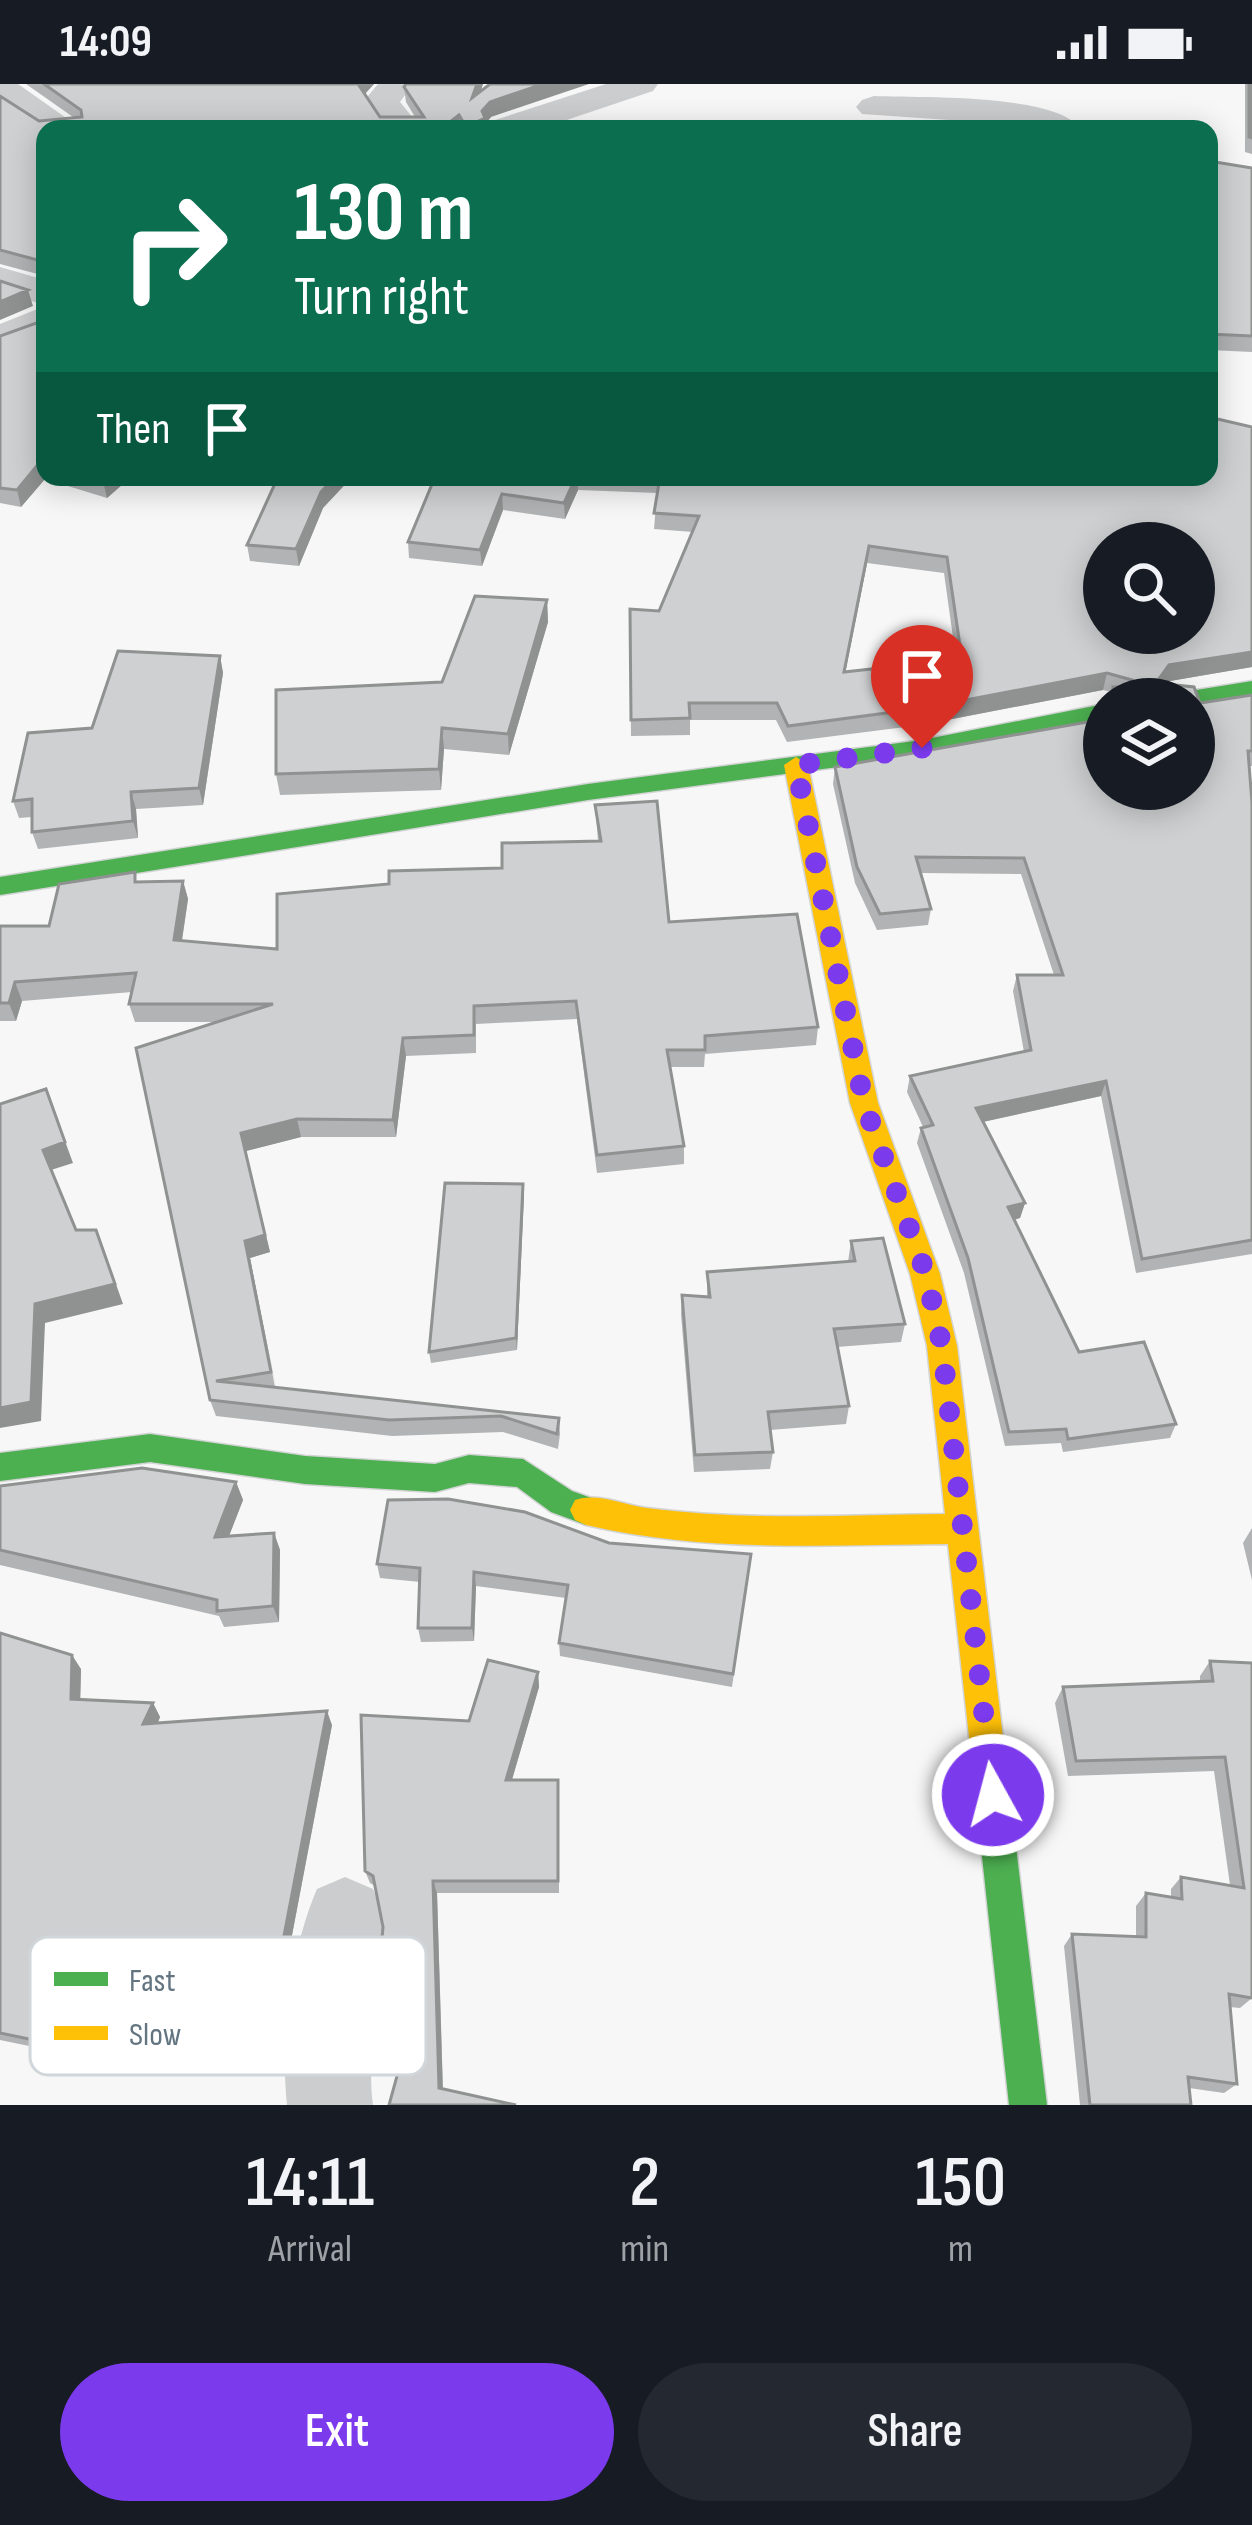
<!DOCTYPE html>
<html lang="en">
<head>
<meta charset="utf-8">
<style>
	body { margin:0; font-family:"Sofia Sans Condensed",sans-serif; background:#242831; color:#f1f3f6; height:100vh; display:flex; flex-direction:column; font-size:45px; white-space:nowrap }
	* { box-sizing:border-box; margin:0 }
	p { font-size:39px; color:#9ea1a6 }
	.icon { flex:none; width:66px; height:66px; fill:none; stroke:currentColor; stroke-width:2; stroke-linecap:round; stroke-linejoin:round }
	.map { position:relative; height:2021px; overflow:hidden }
	.details { display:flex; flex-direction:column; background:#171b24; flex:1 }
	.details>* { flex:none }
	.banner { position:absolute; left:36px; top:36px; width:1182px; height:366px; border-radius:24px; box-shadow:0 6px 30px #0003; background:#0b6e4f; color:#fff; overflow:hidden }
	.controls { position:absolute; left:1083px; top:438px; display:grid; gap:24px }
	.controls a { display:grid; place-items:center; width:132px; height:132px; border-radius:50%; background:#171b24; box-shadow:0 6px 30px #0003; font-size:60px }
	.pin { position:absolute; display:grid; place-items:center; width:102px; height:102px; color:#fff; margin:-123px -51px; border-radius:50% 50% 50% 0; rotate:-45deg; box-shadow:0 0 12px #0007 }
	.pin .icon { rotate:45deg }
	.me { position:absolute; width:132px; margin:-66px; rotate:353deg; stroke-linejoin:round; filter:drop-shadow(0 0 9px #0008) }
	.turn { display:flex; align-items:center; gap:42px; height:252px; padding:0 60px; font-size:54px }
	.turn .icon { width:156px; height:156px; stroke-width:2.5 }
	.turn b { display:block; font-size:84px; line-height:102px }
	.then { display:flex; align-items:center; height:114px; padding:0 60px; background:#0003; gap:24px; font-size:45px }
	.eta { display:flex; justify-content:space-evenly; align-items:center; height:204px; text-align:center }
	.eta b { font-size:72px; font-weight:600; line-height:84px }
	.action { display:flex; gap:24px; margin-top:auto; padding:24px 60px }
	.action a { flex:1; height:138px; border-radius:72px; background:#7c3aed; color:#fff; font-size:48px; font-weight:600; line-height:138px; text-align:center }
	.action a+a { background:#242831; color:#f1f3f6 }
	.status { display:flex; justify-content:space-between; align-items:center; height:84px; padding:0 60px; background:#171b24; direction:ltr }
	.status svg { height:33px; fill:currentColor }
	.map>svg:first-child { display:block }
	.lines { fill:none; stroke-linecap:round; stroke-linejoin:round }
	.fast-casing { stroke:#d3d4d5; stroke-width:3 }
	.slow-casing { stroke:#d3d4d5; stroke-width:3 }
	.street { fill:#cccdce; fill-rule:evenodd }
	.fast { fill:#4caf50; fill-rule:evenodd }
	.slow { fill:#ffc107; fill-rule:evenodd }
	.wall { fill:#b1b3b4; fill-rule:evenodd }
	.shaded-wall { fill:#909292 }
	.building { fill:#ced0d1; stroke:#909292; stroke-width:3; fill-rule:evenodd }
	.route { stroke:#7c3aed; stroke-width:21; stroke-dasharray:0 37.8 }
	.key { fill:#fff; stroke:#d0d6d9; stroke-width:3 }
	.key-label { font-size:33px; fill:#637581 }
</style>
</head>
<body>
<div class="status"><b>14:09</b><svg viewBox="0 0 49 12"><path d="M0 12V9h3v3zM5 12V6h3v6zM10 12V3h3v9zM15 12V0h3v12zM26 1h20v11H26zM47 4h2v5h-2z"/></svg></div>
<div class="map">
<svg width="1252" height="2021" viewBox="0 0 1252 2021">
	<rect width="100%" height="100%" fill="#f7f7f7"/>
	<g class="lines">
		<defs>
			<path id="fast" d="M1252 597V611L1194 621V615H1173L1184 608Z
				M1104 620V636L922 672 588 716 0 811V793L588 700 922 656Z
				M150 1350 305 1372 435 1380 469 1371 523 1375 572 1407 597 1416 602 1426 597 1436 586 1441 551 1428 517 1403 469 1399 435 1408 305 1400 150 1378 0 1397V1369Z
				M988 1654 1000 1659 1005 1671 1047 2021H1009L971 1671 976 1659Z"/>
			<path id="slow" d="M796 673 808 681 878 1019 940 1190 957 1262 1005 1671 1000 1683 988 1688 976 1683 971 1671 948 1460C827 1461 705 1469 586 1441L575 1436 570 1426 575 1416C596 1408 625 1421 647 1424 746 1437 846 1431 945 1430L927 1262 910 1190 850 1019 784 681Z"/>
		</defs>
		<use href="#fast" class="fast-casing"/>
		<use href="#slow" class="slow-casing"/>
		<path class="street" d="M0 0H18L82 45 45 48 0 19Z
			M378 0H413L400 18 422 45H385L363 18Z
			M606 0H658L653 7 540 45H487L492 37Z
			M874 12C918 14 1055 9 1081 45L862 30 856 23 862 16Z
			M0 183 45 196V221L0 208Z
			M45 222V249L0 267V240Z
			M345 1793 373 1805C399 1866 363 1951 373 2021H287C280 1953 290 1868 317 1805Z"/>
		<use href="#fast" class="fast"/>
		<use href="#slow" class="slow"/>
	</g>
	<path class="wall" d="M26 0H374L365 10 380 33H415L406 18 404 3 483 0 480 8 491 33 485 40 486 45H45V393H131L107 414 45 395 21 423 0 419V252L45 236V192L0 180V12L39 37 73 33Z
		M1245 0H1252V70L1245 68Z
		M1209 77 1252 84V268L1209 266Z
		M1209 333 1252 343V583L1164 598 1163 600 1194 603 1200 619 1252 611V682H1249L1252 719V1170L1136 1189 1101 1012 983 1038 1025 1119 1020 1134 1014 1136 1079 1268 1144 1258 1176 1340 1170 1354 1063 1368 1061 1359 1005 1362 964 1189 917 1059 921 1044 923 1043 907 1008 910 992 1024 968 1013 907 1017 891H1054L1021 790 921 789 931 825 928 841 877 846 855 799 833 700 835 683 1104 635V705H1194V615H1110L1112 608 1103 606 921 641 787 658 776 636H690V651L631 652 630 525 659 527 693 448 654 445 657 409 578 406 565 435 503 426 482 482 409 474 408 458 435 393H1209ZM1104 459H1194V549H1104ZM867 479 944 489 956 575 845 588Z
		M278 393H352L323 424 299 482 250 477 247 461Z
		M547 516 548 538 509 671 444 665 441 706 280 711 276 690 442 598Z
		M220 572 223 589 203 721 136 725 138 754 38 765 32 748V733L19 734 13 717 92 644Z
		M595 721 669 838 818 943 816 961 705 970 704 983H670L684 1062V1080L597 1089 577 935 476 940V969L406 972 396 1053H301L246 1067 270 1168 250 1174 275 1303 559 1334 560 1350 558 1365 503 1348 392 1352 216 1332 210 1316 218 938H135L129 920 132 908 22 917 16 937H0V842H49L138 798 183 797 188 815 182 857 277 865 389 800 502 784 598 757Z
		M523 1100 517 1266 431 1279 429 1268Z
		M851 1157 905 1240 901 1258 837 1263 849 1322 846 1340 770 1346 773 1368 770 1385 694 1388 681 1230 682 1211 707 1213V1188L848 1178Z
		M236 1398 243 1416 229 1452 274 1449 280 1466 279 1538 224 1543 219 1532 0 1481V1402Z
		M1252 1444V1496L1243 1459Z
		M609 1459 751 1470 732 1603 560 1572 559 1559 566 1514 476 1502 474 1557 421 1558 418 1544 420 1498 380 1494 377 1480Z
		M0 1549 81 1585 80 1615 153 1619 160 1633 158 1639 332 1641 285 1888 174 1878 155 1930 140 1927 123 1975 70 1963 68 1970 0 1956Z
		M1210 1577 1252 1579V1914L1240 1924 1230 1923 1237 2000 1224 2009 1189 2004 1191 2021H1080L1064 1862 1072 1850 1136 1853V1822L1146 1809 1171 1813V1805L1181 1793 1230 1801 1214 1687 1068 1692 1055 1619 1063 1603 1200 1597V1592Z
		M538 1588 539 1603 512 1696 559 1709V1809H437L443 2005 389 2021 400 1984 376 1987 371 1977 383 1843 375 1802 370 1799 365 1787 469 1637Z"/>
	<path class="shaded-wall" d="M358 0H374L360 15Z
		M477 0H483L473 30 472 14Z
		M543 0H589L491 33 485 40 486 45H466V43L490 18Z
		M459 31 460 45H441Z
		M28 206 33 222 0 236V218Z
		M40 378 45 395 21 423 17 406Z
		M108 393H131L107 414 103 397Z
		M335 393H352L323 424 299 482 296 465 321 408Z
		M576 393H578V406L565 435 564 419Z
		M502 410 503 426 482 482 480 466Z
		M869 462 867 479 842 605 844 588Z
		M547 516 548 538 509 671 508 650Z
		M1252 568V583L1164 598 1152 615 1156 599 1169 581Z
		M220 572 223 589 203 721 199 704Z
		M1107 589 1103 606 921 641 924 624Z
		M442 644 444 665 441 706 439 685Z
		M131 708 136 725 138 754 133 737Z
		M183 797 188 815 179 875 174 856Z
		M15 898 22 917 16 937 9 919Z
		M403 954 406 972 396 1053 393 1036Z
		M1106 997 1101 1012 973 1040 976 1024Z
		M46 1005 73 1079 51 1086 43 1066Z
		M297 1035 301 1053 246 1067 270 1168 250 1174 276 1304 245 1157 241 1049Z
		M523 1100 524 1112 517 1266 516 1254Z
		M1025 1119 1020 1134 1004 1138 1008 1123Z
		M104 1166 123 1220 45 1239 41 1337 0 1344V1324L35 1220Z
		M236 1398 243 1416 222 1470 215 1453Z
		M274 1449 280 1466 279 1538 273 1522Z
		M474 1488 476 1502 474 1557 472 1544Z
		M72 1571 81 1585 80 1628 71 1615Z
		M538 1588 539 1603 508 1709 506 1696Z
		M153 1619 160 1633 151 1654 143 1640Z
		M327 1627 332 1641 285 1888 279 1878Z
		M433 1797 437 1809 443 2013 439 2004Z
		M166 1868 174 1878 155 1930 147 1920Z
		M131 1917 140 1927 123 1975 114 1966Z
		M60 1953 70 1963 68 1970 58 1961Z"/>
	<path class="building" d="M44 0H358L380 33H424L404 3 406 0H477L472 14 490 0H543L490 18 482 27 485 34 466 43 459 31 441 45H45V380L40 378 17 406 0 404V252L45 236V178L0 166V12L39 37 82 33 81 26Z
		M1249 0H1252V54L1249 53Z
		M1209 77 1252 84V252L1209 250Z
		M0 197 28 206 0 218Z
		M1209 333 1252 343V568L1169 581 1156 599 1194 603 1200 619 1252 611V667H1248L1252 719V1156L1142 1175 1106 997 976 1024 1025 1119 1008 1123 1079 1268 1144 1258 1176 1340 1068 1355 1066 1345 1009 1348 968 1174 921 1044 933 1041 910 992 1031 966 1017 891H1063L1024 774 916 773 931 825 880 830 857 783 835 683 1104 635V705H1194V615H1111L1113 603H1128L1132 596 1107 589 924 624 788 642 777 619H689L690 634 631 636 630 525 659 527 699 432 654 429 660 393H652H1209ZM1104 459H1194V549H1104ZM869 462 947 473 962 575 844 588Z
		M278 393H335L321 408 296 465 247 461Z
		M435 393H576L564 419 502 410 480 466 408 458Z
		M475 512 547 516 508 650 442 644 439 685 276 690V606L442 598Z
		M118 567 220 572 199 704 131 708 133 737 32 748V715L13 717 28 649 92 644Z
		M657 717 669 838 797 830 818 943 705 952V966H667L684 1062 597 1071 576 917 474 922V951L403 954 393 1036 297 1035 241 1049 265 1151 245 1157 271 1288 216 1297 559 1334 557 1350 501 1332 389 1336 210 1316 136 964 273 920H129L136 889 15 898 9 919H0V842H49L59 800 135 788V798L183 797 174 856 277 865V810L389 800V787L502 784V759L601 757 595 721Z
		M46 1005 65 1058 43 1066 76 1146H96L115 1200 35 1220 31 1318 0 1324V1020Z
		M445 1099 523 1100 516 1254 429 1268Z
		M883 1154 905 1240 834 1245 849 1322 768 1328 773 1368 695 1371 682 1211 710 1213 707 1188 855 1177 851 1157Z
		M142 1384 236 1398 215 1453 274 1449 273 1522 217 1527V1516L0 1466V1402Z
		M448 1415 525 1428 609 1459 751 1470 733 1590 559 1559 568 1501 474 1488 472 1544H418L420 1484 377 1480 388 1416Z
		M0 1549 72 1571 71 1615 153 1619 143 1640 327 1627 279 1878 166 1868 147 1920 131 1917 114 1966 60 1953 58 1961 0 1949Z
		M488 1576 538 1588 506 1696H558V1797H433L439 2004 516 2021H389L402 1974 371 1977 383 1843 373 1792 365 1787 361 1631 469 1637Z
		M1210 1577 1252 1579V1914L1229 1910 1237 2000 1188 1993 1191 2021H1090L1072 1850 1146 1853V1809L1182 1815 1181 1793 1244 1804 1225 1673 1076 1677 1063 1603 1213 1597Z"/>
	<g class="lines">
		<path class="route" d="M922 664 796 681 864 1019 926 1190 942 1262 993 1711"/>
	</g>
	<rect x="30" y="1853" width="396" height="138" rx="18" class="key"/>
	<rect x="54" y="1888" width="54" height="14" fill="#4caf50"/>
	<rect x="54" y="1942" width="54" height="14" fill="#ffc107"/>
	<g class="key-label">
		<text x="129" y="1907">Fast</text>
		<text x="129" y="1961">Slow</text>
	</g>
</svg>
<div class="controls">
<a><svg class="icon" aria-label="search" viewBox="0 0 24 24"><circle cx="10" cy="10" r="6"/><path d="M15 15l6 6"/></svg></a>
<a><svg class="icon" aria-label="layers" viewBox="0 0 24 24"><path d="M12 4l9 5-9 5-9-5zM3 14l9 5 9-5"/></svg></a>
</div>
<div class="pin" style="left:922px;top:664px;background:#d93025"><svg class="icon" aria-label="arrive" viewBox="0 0 24 24"><path d="M6 21V4h12l-3 4 3 4H6"/></svg></div>
<svg class="me" style="left:993px;top:1711px" viewBox="-20 -20 40 40"><circle r="17" fill="#7c3aed" stroke="#fff" stroke-width="3"/><path d="M0-11L8 9 0 5-8 9z" fill="#fff"/></svg>
<div class="banner">
<div class="turn"><svg class="icon" aria-label="right" viewBox="0 0 24 24"><path d="M7 20v-9h11M14 6l5 5-5 5"/></svg><div><b>130 m</b>Turn right</div></div>
<div class="then">Then<svg class="icon" aria-label="arrive" viewBox="0 0 24 24"><path d="M6 21V4h12l-3 4 3 4H6"/></svg></div>
</div>
</div>
<section class="details">
<div class="eta">
<div><b>14:11</b><p>Arrival</p></div>
<div><b>2</b><p>min</p></div>
<div><b>150</b><p>m</p></div>
</div>
<div class="action"><a>Exit</a><a>Share</a></div>
</section>
</body>
</html>
